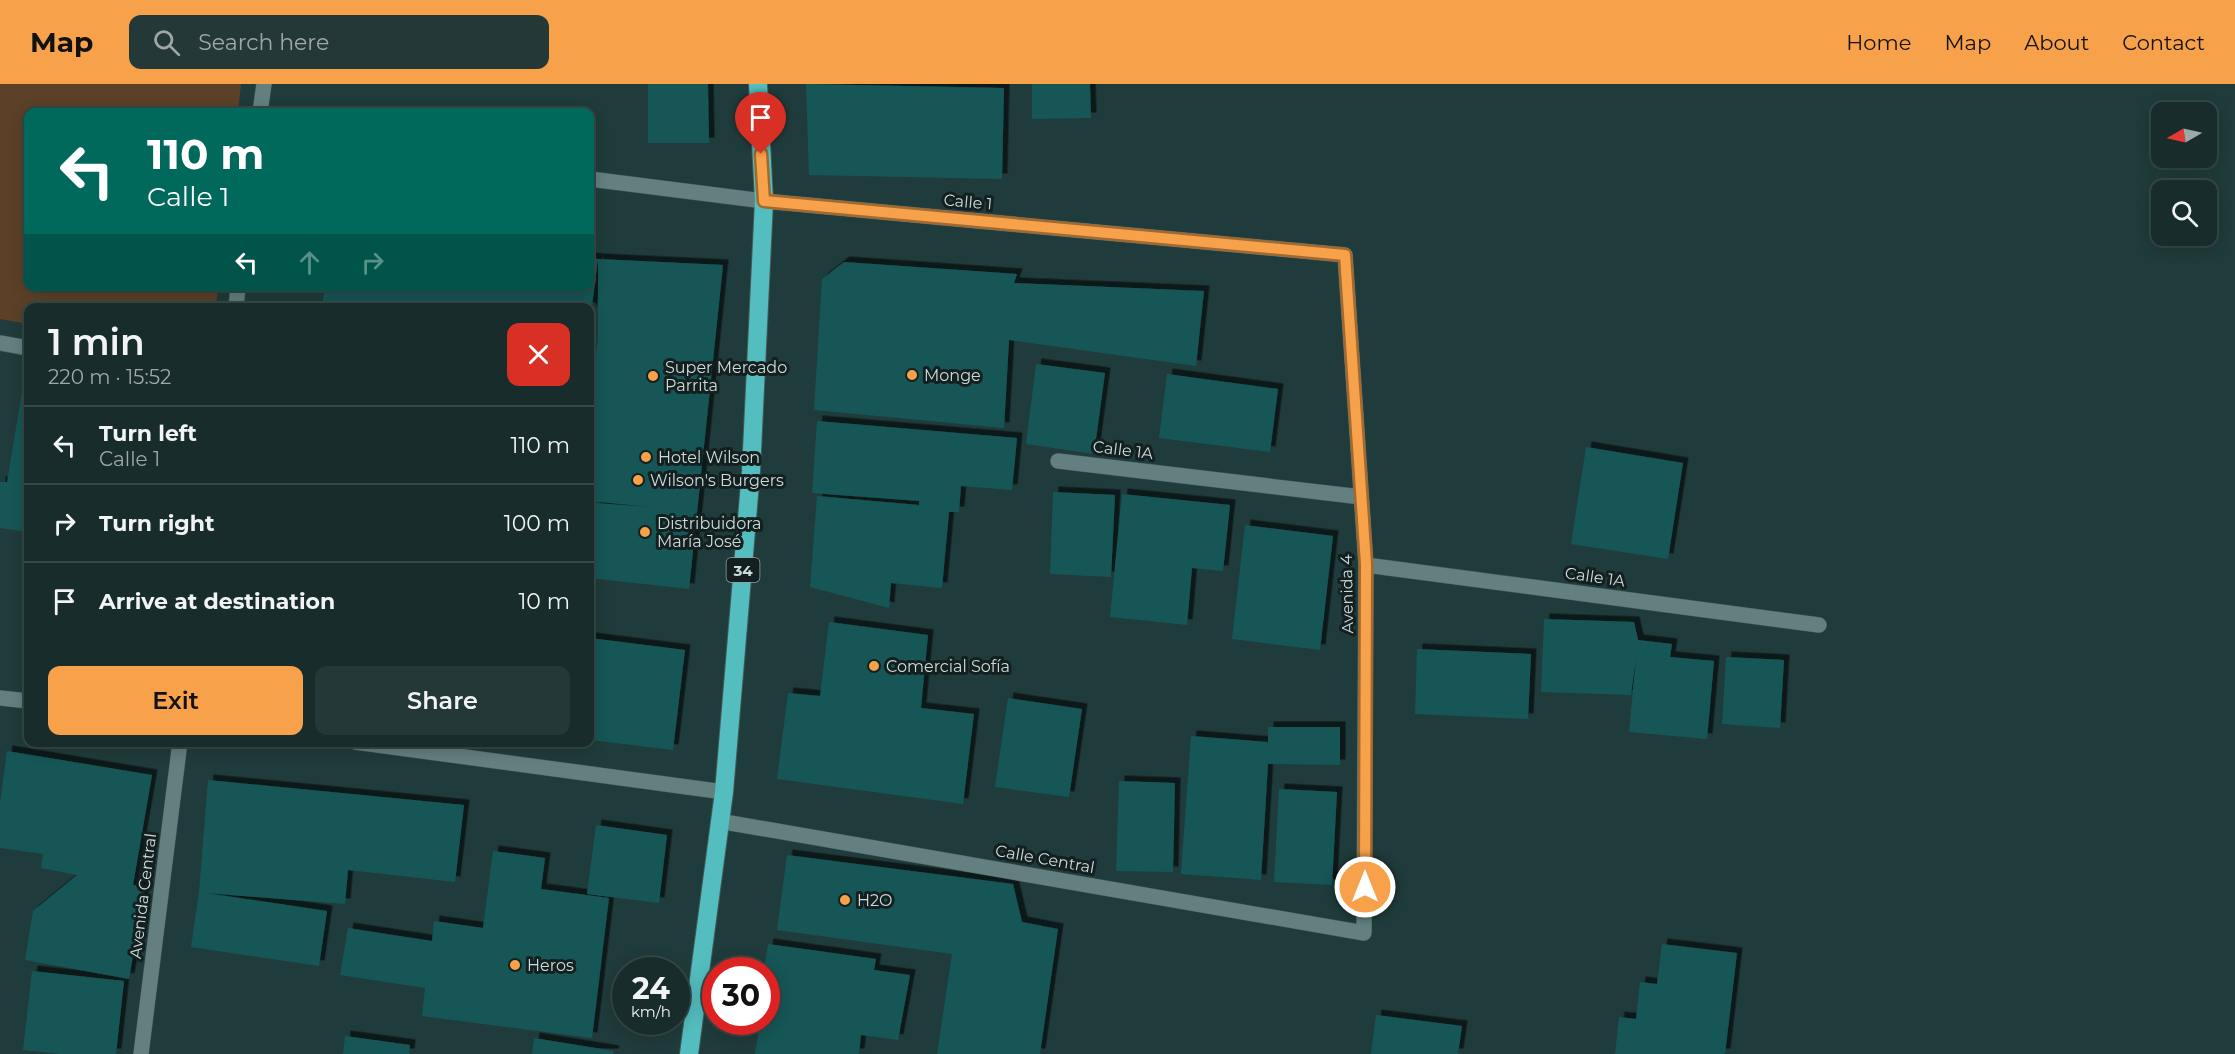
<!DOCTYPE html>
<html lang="en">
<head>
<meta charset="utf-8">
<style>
	body { margin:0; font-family:Montserrat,sans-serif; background:#253838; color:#f1f3f6; height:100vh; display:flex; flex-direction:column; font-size:22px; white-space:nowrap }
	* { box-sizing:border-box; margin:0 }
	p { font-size:20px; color:#9fa7a9 }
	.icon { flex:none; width:33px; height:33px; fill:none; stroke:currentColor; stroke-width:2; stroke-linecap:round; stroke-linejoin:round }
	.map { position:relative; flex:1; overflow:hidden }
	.drawer { position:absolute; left:24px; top:219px; width:570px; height:444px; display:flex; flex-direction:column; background:#182c2c; border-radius:12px; box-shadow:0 3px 15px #0003,0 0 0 2px #364848 }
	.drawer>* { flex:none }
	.guide { position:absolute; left:24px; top:24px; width:570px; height:183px; border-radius:12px; box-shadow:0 3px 15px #0003,0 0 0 2px #364848; background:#00695c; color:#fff; overflow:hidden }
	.needle { width:39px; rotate:261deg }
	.controls { position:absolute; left:2151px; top:18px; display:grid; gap:12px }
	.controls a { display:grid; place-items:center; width:66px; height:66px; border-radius:12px; background:#182c2c; box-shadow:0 3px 15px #0003,0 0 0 2px #364848; font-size:30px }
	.speed { position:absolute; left:612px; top:873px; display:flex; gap:12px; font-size:30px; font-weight:700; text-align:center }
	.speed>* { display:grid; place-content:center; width:78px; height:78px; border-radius:50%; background:#182c2c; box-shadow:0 3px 15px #0003,0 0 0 2px #364848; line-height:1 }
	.speed small { font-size:15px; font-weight:400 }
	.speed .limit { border:9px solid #d22; background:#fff; color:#111 }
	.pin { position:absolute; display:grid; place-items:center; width:51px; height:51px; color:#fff; margin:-62px -26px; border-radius:50% 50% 50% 0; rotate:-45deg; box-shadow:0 0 6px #0007 }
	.pin .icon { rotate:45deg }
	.me { position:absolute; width:66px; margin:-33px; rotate:0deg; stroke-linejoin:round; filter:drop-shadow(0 0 4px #0008) }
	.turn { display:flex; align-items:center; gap:21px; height:126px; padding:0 24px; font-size:27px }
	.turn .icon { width:78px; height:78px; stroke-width:2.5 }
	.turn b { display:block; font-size:42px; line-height:51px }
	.lanes { display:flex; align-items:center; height:57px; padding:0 24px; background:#0003; justify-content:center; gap:30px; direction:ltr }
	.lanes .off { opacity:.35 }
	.round { display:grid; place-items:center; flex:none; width:63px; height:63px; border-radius:12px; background:#253838 }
	.head { display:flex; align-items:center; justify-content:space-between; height:102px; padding:0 24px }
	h1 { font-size:36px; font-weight:600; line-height:45px }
	.primary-button { display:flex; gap:12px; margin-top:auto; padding:12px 24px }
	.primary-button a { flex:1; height:69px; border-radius:12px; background:#f7a14a; color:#111; font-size:24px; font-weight:600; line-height:69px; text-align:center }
	.primary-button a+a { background:#253838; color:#f1f3f6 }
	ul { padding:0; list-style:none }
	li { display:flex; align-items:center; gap:18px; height:78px; padding:0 24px; border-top:2px solid #364848 }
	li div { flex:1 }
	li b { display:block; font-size:22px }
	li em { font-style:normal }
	header { display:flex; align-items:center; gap:36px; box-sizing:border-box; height:84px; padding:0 30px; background:#f7a14a; color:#111 }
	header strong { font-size:28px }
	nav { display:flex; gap:33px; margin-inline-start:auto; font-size:21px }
	.search { width:420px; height:54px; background:#253838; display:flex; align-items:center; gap:15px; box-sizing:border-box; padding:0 21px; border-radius:12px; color:#9fa7a9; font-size:22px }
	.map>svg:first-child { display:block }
	.green { fill:#5c4128 }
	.building { fill:#175657; filter:url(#shadow) }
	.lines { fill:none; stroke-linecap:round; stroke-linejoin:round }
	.minor-casing { stroke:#425a5a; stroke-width:16 }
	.highway-casing { stroke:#425a5a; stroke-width:20 }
	.minor { stroke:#637f7f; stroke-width:15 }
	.highway { stroke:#54bdbf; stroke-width:18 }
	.route-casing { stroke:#a16930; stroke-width:15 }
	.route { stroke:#f7a14a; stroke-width:10 }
	.poi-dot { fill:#f7a14a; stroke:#141f20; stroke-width:2 }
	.labels { text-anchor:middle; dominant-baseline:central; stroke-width:6; stroke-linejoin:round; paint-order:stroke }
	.shield { fill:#141f20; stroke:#95a3a3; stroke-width:1.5 }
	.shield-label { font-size:15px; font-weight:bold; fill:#ccdbdb }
	.street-label { font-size:16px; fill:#ccdbdb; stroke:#141f20 }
	.poi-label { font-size:16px; fill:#ccdbdb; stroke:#141f20; text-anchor:start }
</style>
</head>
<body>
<header>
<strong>Map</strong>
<div class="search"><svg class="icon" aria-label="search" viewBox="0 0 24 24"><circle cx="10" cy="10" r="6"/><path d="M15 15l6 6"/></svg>Search here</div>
<nav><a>Home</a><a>Map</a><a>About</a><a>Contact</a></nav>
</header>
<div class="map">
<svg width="2235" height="970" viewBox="0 0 2235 970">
	<defs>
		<filter id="shadow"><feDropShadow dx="5.5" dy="-5.5" stdDeviation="0" flood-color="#0009"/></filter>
	</defs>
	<rect width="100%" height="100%" fill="#203b3b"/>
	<path class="green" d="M0 0H241L238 28H28V202L218 203 216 223 28 224V240L0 235Z"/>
	<path class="building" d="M648 0H708L709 59H648Z
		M806 0 1004 4 1002 95 809 91Z
		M1032 0H1090L1091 34 1032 35Z
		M590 174 598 175 591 230 590 224H322L325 202H590Z
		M598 175 723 181 689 505 590 494V468L592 469 596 419 650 423 590 417V318L598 255Z
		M844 178 1017 190 1014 199 1204 207 1196 282 1009 256 1004 344 814 326 822 195Z
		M1036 280 1105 289 1094 370 1026 360Z
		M1167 290 1278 305 1270 368 1159 354Z
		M22 308 28 309V448L0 444V398H7Z
		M817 337 1017 354 1012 406 961 402 959 428H949L942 504 891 499 889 524 810 503 817 412 919 421V417L812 409Z
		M1586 363 1683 379 1668 475 1571 460Z
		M1053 408 1115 411 1111 493 1050 490Z
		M1122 410 1230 421 1223 487 1192 484 1187 541 1110 533Z
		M1245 441 1333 452 1320 566 1232 555Z
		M27 529H28V578L22 577Z
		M1544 535 1634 538 1638 556 1672 560 1670 573 1714 577 1707 655 1629 648 1636 574 1631 611 1541 608Z
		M829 538 928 551 921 624 974 630 963 720 777 695 788 609 820 612Z
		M590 554 685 566 673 666 590 656Z
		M1417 565 1531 570 1528 635 1415 630Z
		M1726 573 1784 576 1780 644 1722 640Z
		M1008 614 1082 625 1069 713 995 703Z
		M1268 643H1340V681L1268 680 1261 796 1181 790 1191 652 1268 658Z
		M7 667 152 691 133 801 145 802 129 895 25 876 33 827 77 791 41 784 43 770 0 764V719Z
		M208 696 464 721 455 798 348 786 345 820 206 809 327 827 319 882 191 863 199 808Z
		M1119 697 1175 699 1173 788 1116 787Z
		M1279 705 1337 708 1332 801 1274 798Z
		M596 741 667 751 659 819 587 810Z
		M493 767 545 774 541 805 609 814 592 954 422 932 425 904 340 891 348 844 432 857 434 837 483 844Z
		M787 771 1013 800 1022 838 1058 845 1040 970H937L952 870 777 846Z
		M768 860 876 875 874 886 910 891 898 956 861 951 859 970H755L760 938H766V886H764Z
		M1662 860 1737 869 1725 970H1615L1619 933 1636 935 1640 898 1657 900Z
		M32 887 124 897 116 970H61L23 966Z
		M1376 931 1462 942 1458 970H1371Z
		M345 952 410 961 409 970H343Z
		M534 954 614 967 613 970H532Z"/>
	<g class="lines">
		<defs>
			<path id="minor" d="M260 28 264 0
				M590 95 764 117 1345 171 1366 481 1364 849 719 737
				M236 224 238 202
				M0 259 28 264
				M1058 377 1361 413
				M1366 481 1819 541
				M0 614 28 617
				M355 658 724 708
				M141 970 180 658"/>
			<path id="highway" d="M689 970 724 708 751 387 764 117 758 0"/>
		</defs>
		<use href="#minor" class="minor-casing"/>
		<use href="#highway" class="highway-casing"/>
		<use href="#minor" class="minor"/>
		<use href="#highway" class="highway"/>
	</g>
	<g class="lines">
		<defs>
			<path id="route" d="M761 70 764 117 1345 171 1366 480 1365 803"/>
		</defs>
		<use href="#route" class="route-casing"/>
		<use href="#route" class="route"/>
	</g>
	<g class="poi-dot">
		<circle cx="912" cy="291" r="6"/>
		<circle cx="653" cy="292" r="6"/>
		<circle cx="646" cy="373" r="6"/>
		<circle cx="638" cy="396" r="6"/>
		<circle cx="645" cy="448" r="6"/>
		<circle cx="874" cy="582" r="6"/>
		<circle cx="845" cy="816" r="6"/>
		<circle cx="515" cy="881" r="6"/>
	</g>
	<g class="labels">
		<rect class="shield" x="726.5" y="474" width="33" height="24" rx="4.5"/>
		<g class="shield-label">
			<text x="743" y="486">34</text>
		</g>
		<g class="street-label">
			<text transform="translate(968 118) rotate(5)">Calle 1</text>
			<text transform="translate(1123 366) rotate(7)">Calle 1A</text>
			<text transform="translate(1595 493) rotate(8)">Calle 1A</text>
			<text transform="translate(1347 510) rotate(-91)">Avenida 4</text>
			<text transform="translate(1045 775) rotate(10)">Calle Central</text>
			<text transform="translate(143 812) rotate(-83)">Avenida Central</text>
		</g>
		<g class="poi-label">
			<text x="665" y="283">Super Mercado<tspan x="665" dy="18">Parrita</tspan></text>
			<text x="924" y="291">Monge</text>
			<text x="658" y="373">Hotel Wilson</text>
			<text x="650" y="396">Wilson's Burgers</text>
			<text x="657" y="439">Distribuidora<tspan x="657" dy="18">María José</tspan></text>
			<text x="886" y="582">Comercial Sofía</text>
			<text x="857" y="816">H2O</text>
			<text x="527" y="881">Heros</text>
		</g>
	</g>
</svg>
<div class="controls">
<a><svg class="needle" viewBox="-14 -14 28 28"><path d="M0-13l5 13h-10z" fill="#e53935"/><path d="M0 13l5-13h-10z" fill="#9fa7a9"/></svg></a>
<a><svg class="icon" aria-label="search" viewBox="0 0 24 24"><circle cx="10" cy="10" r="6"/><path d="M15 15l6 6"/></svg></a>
</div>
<div class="speed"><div>24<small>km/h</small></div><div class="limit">30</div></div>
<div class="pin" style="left:761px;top:70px;background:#d93025"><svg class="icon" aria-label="arrive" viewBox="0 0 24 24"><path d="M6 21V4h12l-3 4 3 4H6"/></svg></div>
<svg class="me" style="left:1365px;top:803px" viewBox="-20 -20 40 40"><circle r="17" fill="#f7a14a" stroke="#fff" stroke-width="3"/><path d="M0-11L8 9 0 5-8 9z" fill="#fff"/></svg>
<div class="guide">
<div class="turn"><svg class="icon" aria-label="left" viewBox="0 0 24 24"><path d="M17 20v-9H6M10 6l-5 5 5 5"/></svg><div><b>110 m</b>Calle 1</div></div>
<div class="lanes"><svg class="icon" aria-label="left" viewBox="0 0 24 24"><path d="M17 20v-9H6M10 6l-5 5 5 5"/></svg><svg class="icon off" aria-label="ahead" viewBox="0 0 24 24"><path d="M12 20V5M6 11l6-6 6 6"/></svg><svg class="icon off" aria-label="right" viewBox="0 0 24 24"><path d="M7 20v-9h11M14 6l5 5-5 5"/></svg></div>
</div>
<section class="drawer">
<div class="head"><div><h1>1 min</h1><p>220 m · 15:52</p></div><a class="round" style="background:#d93025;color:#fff"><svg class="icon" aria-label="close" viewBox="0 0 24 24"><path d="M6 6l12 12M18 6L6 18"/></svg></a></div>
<ul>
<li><svg class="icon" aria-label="left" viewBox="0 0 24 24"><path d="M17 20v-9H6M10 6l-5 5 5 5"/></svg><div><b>Turn left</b><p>Calle 1</p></div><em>110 m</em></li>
<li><svg class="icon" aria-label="right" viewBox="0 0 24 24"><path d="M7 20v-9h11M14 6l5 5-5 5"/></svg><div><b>Turn right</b></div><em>100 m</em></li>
<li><svg class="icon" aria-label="arrive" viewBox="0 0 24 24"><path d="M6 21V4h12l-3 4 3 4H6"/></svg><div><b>Arrive at destination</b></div><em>10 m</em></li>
</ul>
<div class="primary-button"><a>Exit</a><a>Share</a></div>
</section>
</div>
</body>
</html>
